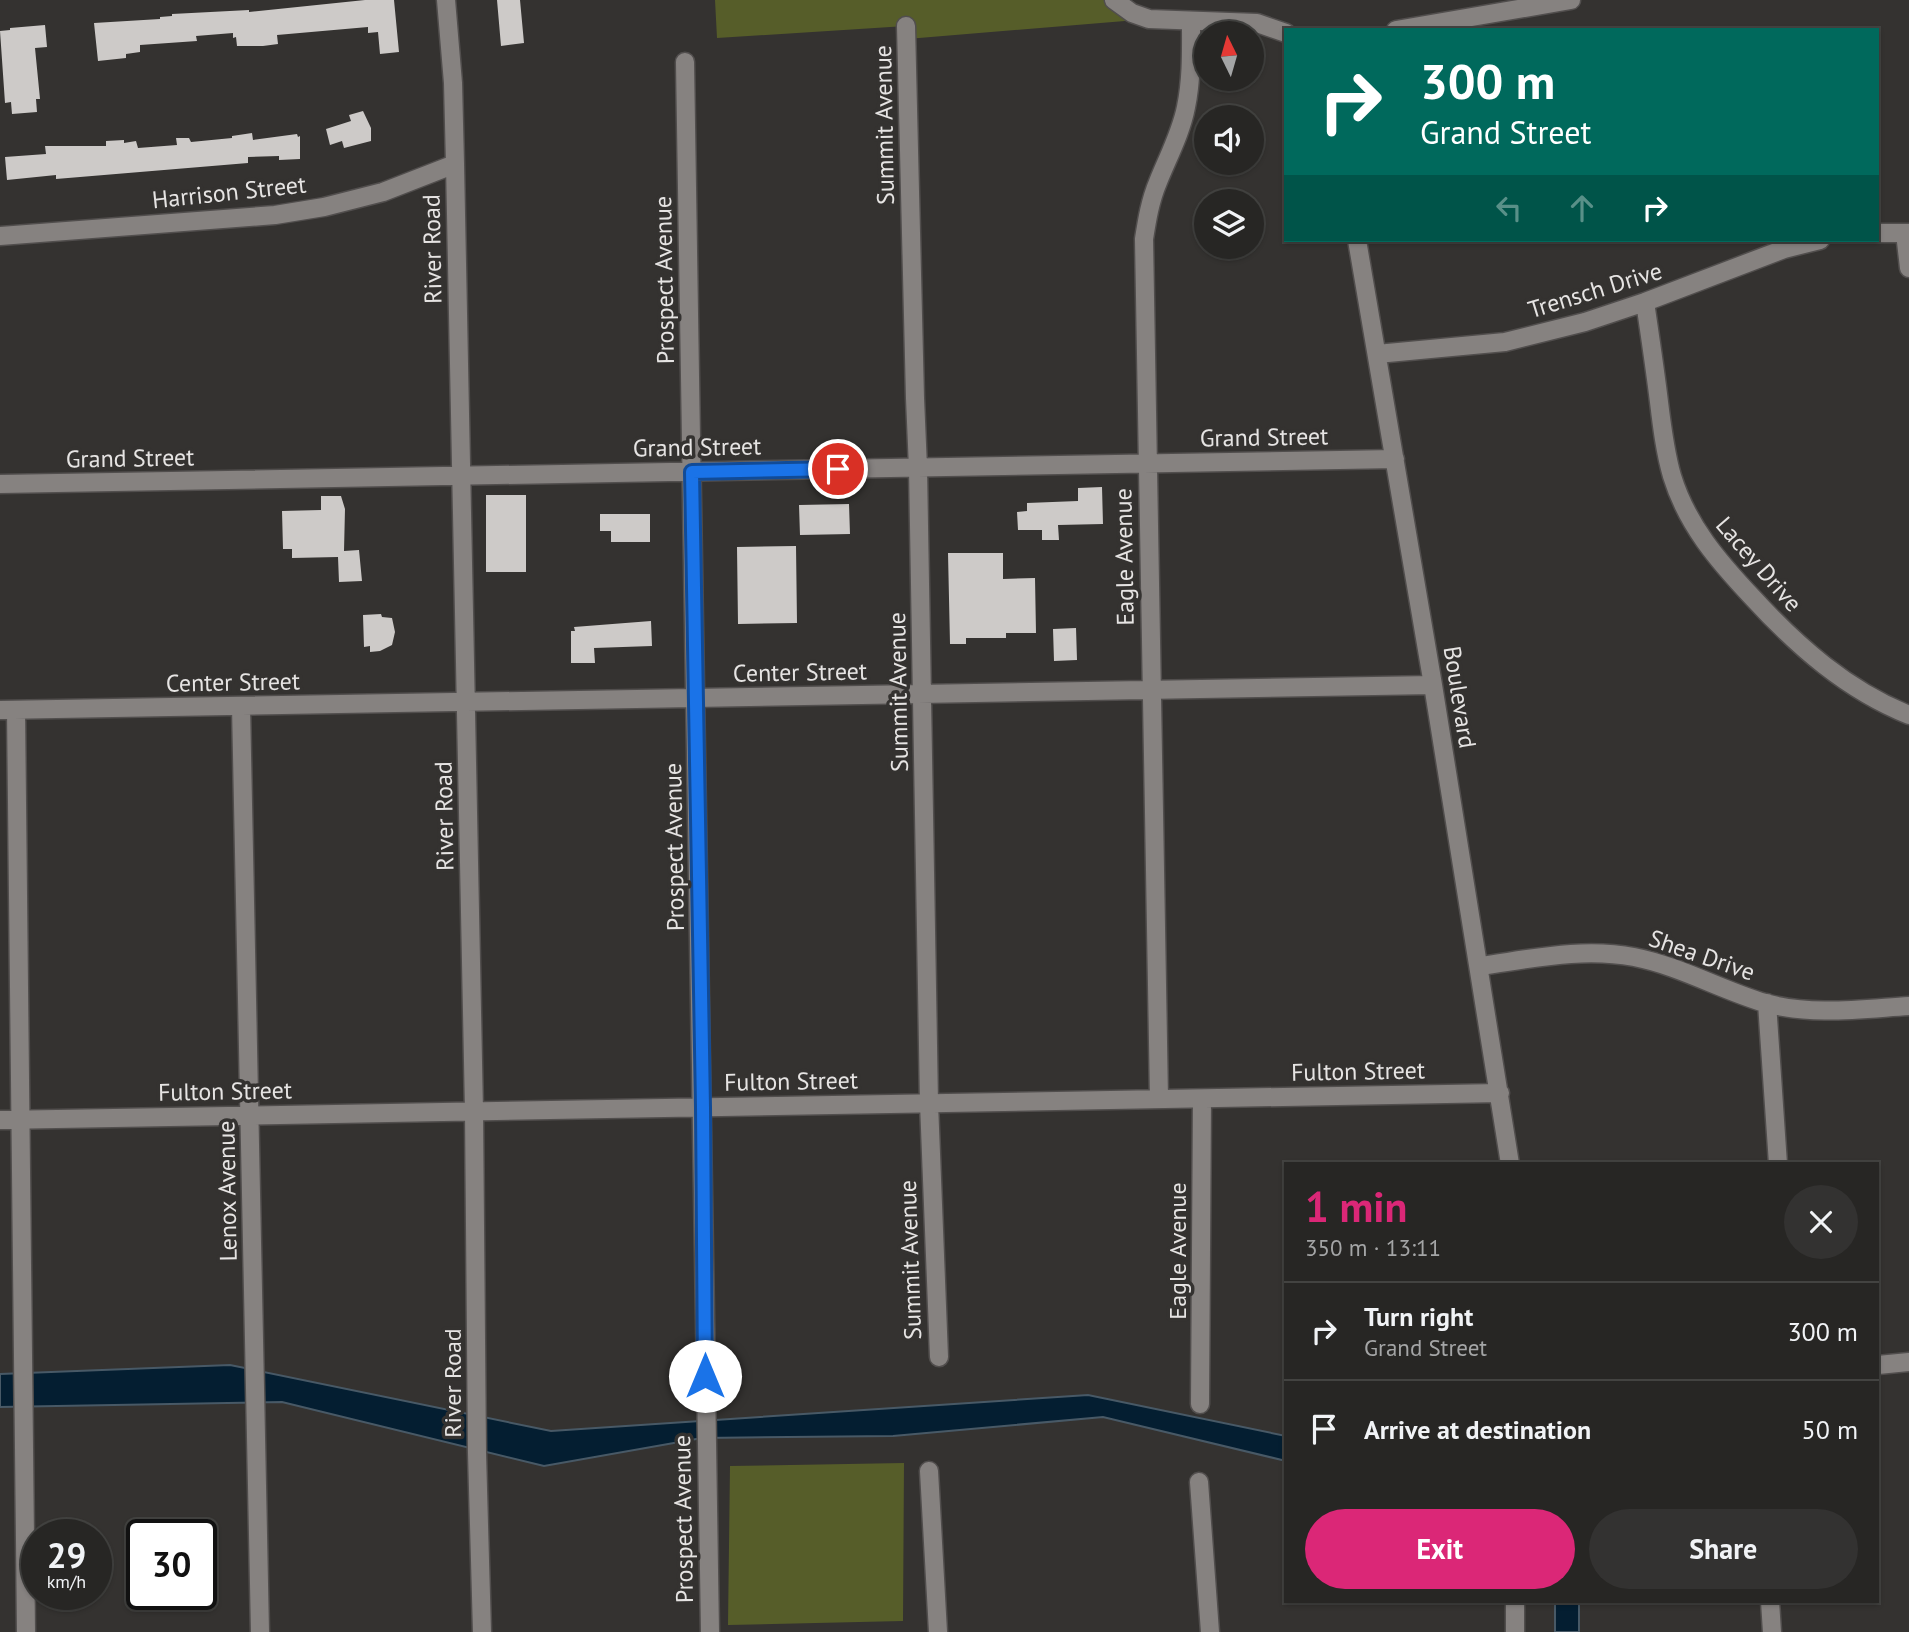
<!DOCTYPE html>
<html lang="en">
<head>
<meta charset="utf-8">
<style>
	body { margin:0; font-family:"PT Sans",sans-serif; background:#333231; color:#f1f3f6; height:100vh; display:flex; flex-direction:column; font-size:26px; white-space:nowrap }
	* { box-sizing:border-box; margin:0 }
	p { font-size:23px; color:#a4a5a6 }
	.icon { flex:none; width:38px; height:38px; fill:none; stroke:currentColor; stroke-width:2; stroke-linecap:round; stroke-linejoin:round }
	.map { position:relative; flex:1; overflow:hidden }
	.panel { position:absolute; left:1284px; top:1162px; width:595px; height:441px; display:flex; flex-direction:column; background:#272624; border-radius:0px; box-shadow:0 2px 5px #0004,0 0 0 2px #434341 }
	.panel>* { flex:none }
	.top-card { position:absolute; left:1284px; top:28px; width:595px; height:214px; border-radius:0px; box-shadow:0 2px 5px #0004,0 0 0 2px #434341; background:#00695c; color:#fff; overflow:hidden }
	.needle { width:46px; rotate:355deg }
	.controls { position:absolute; left:1194px; top:21px; display:grid; gap:14px }
	.controls a { display:grid; place-items:center; width:70px; height:70px; border-radius:50%; background:#272624; box-shadow:0 2px 5px #0004,0 0 0 2px #434341; font-size:35px }
	.speed { position:absolute; left:21px; top:1519px; display:flex; gap:14px; font-size:35px; font-weight:700; text-align:center }
	.speed>* { display:grid; place-content:center; width:91px; height:91px; border-radius:50%; background:#272624; box-shadow:0 2px 5px #0004,0 0 0 2px #434341; line-height:1 }
	.speed small { font-size:18px; font-weight:400 }
	.speed .limit { border:4px solid #111; border-radius:10px; background:#fff; color:#111 }
	.pin { position:absolute; display:grid; place-items:center; width:60px; height:60px; color:#fff; margin:-30px; border:4px solid #fff; border-radius:50%; box-shadow:0 2px 7px #0007 }
	.me { position:absolute; width:77px; margin:-38px; rotate:0deg; stroke-linejoin:round; filter:drop-shadow(0 0 5px #0008) }
	.turn { display:flex; align-items:center; gap:24px; height:147px; padding:0 21px; font-size:32px }
	.turn .icon { width:91px; height:91px; stroke-width:2.5 }
	.turn b { display:block; font-size:49px; line-height:60px }
	.lanes { display:flex; align-items:center; height:66px; padding:0 21px; background:#0003; justify-content:center; gap:35px; direction:ltr }
	.lanes .off { opacity:.35 }
	.round { display:grid; place-items:center; flex:none; width:74px; height:74px; border-radius:37px; background:#333231 }
	.summary { display:flex; align-items:center; justify-content:space-between; height:119px; padding:0 21px }
	h1 { font-size:42px; font-weight:700; line-height:52px; color:#db2777 }
	.button { display:flex; gap:14px; margin-top:auto; padding:14px 21px }
	.button a { flex:1; height:80px; border-radius:42px; background:#db2777; color:#fff; font-size:28px; font-weight:700; line-height:80px; text-align:center }
	.button a+a { background:#333231; color:#f1f3f6 }
	ul { padding:0; list-style:none }
	li { display:flex; align-items:center; gap:21px; height:98px; padding:0 21px; border-top:2px solid #434341 }
	li div { flex:1 }
	li b { display:block; font-size:26px }
	li em { font-style:normal }
	.map>svg:first-child { display:block }
	.green { fill:#565d29 }
	.water { fill:#041e31; stroke:#485966; stroke-width:2 }
	.building { fill:#cdcac8 }
	.lines { fill:none; stroke-linecap:round; stroke-linejoin:round }
	.minor-casing { stroke:#514e4d; stroke-width:21 }
	.minor { stroke:#868280; stroke-width:18 }
	.route-casing { stroke:#114b97; stroke-width:18 }
	.route { stroke:#1a73e8; stroke-width:12 }
	.labels { text-anchor:middle; dominant-baseline:central; stroke-width:7; stroke-linejoin:round; paint-order:stroke }
	.street-label { font-size:24px; fill:#e6e4e3; stroke:#343230 }
</style>
</head>
<body>
<div class="map">
<svg width="1909" height="1632" viewBox="0 0 1909 1632">
	<rect width="100%" height="100%" fill="#343230"/>
	<path class="green" d="M715 0H1114L1149 19 907 39 906 26 717 38Z
		M904 1463 903 1621 728 1625 730 1466Z"/>
	<path class="water" d="M230 1365 551 1431 1088 1395 1286 1436V1461L1103 1417 893 1436 702 1438 544 1466 282 1402 0 1407V1374Z
		M1555 1601H1579V1632H1555Z"/>
	<path class="building" d="M365 0H394L399 52 380 54 378 32 368 33V27L277 35 278 44 263 46H237L236 37 233 38V33L196 36 197 41 140 45V52L126 54V58L98 61 94 23 160 19V17L172 16V14L249 10V12Z
		M497 0H520L524 43 501 46Z
		M45 25 47 47 35 48 40 99H36L37 112 12 114 11 102 5 103 0 31 10 30V28Z
		M363 111 371 128V141L344 148 342 141 330 145 326 129 351 121 349 115Z
		M252 133 253 140 297 134 298 137 300 136V159L279 160V156L248 157V163L56 179V175L7 180 5 157 46 154 45 146H106V141L124 140V143L136 141 138 148 177 145 176 138H189L191 142 232 138V136Z
		M1102 487 1103 524 1058 525 1059 540H1042V530H1018L1017 512 1027 511V503L1078 501V488Z
		M486 495H526V572H486Z
		M321 496H341L345 509 344 551 359 550 362 581 339 582 338 557 292 558V549H283L282 511 321 510Z
		M849 504 850 534 800 535 799 505Z
		M600 514H650V542H611V531H600Z
		M796 546 797 623 738 624 737 547Z
		M948 553H1003V579L1035 578 1036 633H1006V638H966V644H950Z
		M381 614 382 617 392 618 395 632 392 645 380 651 370 652V646L364 647 363 615Z
		M651 621 652 646 594 648 595 663H571V631H575L574 627Z
		M1076 628 1077 660 1054 661 1053 629Z"/>
	<g class="lines">
		<defs>
			<path id="minor" d="M446 0 453 83 455 164 474 1111 477 1453 482 1632
				M1114 0 1132 13 1149 19 1257 23 1286 33
				M906 26 915 398 918 468 929 1103 939 1357
				M1396 30 1571 0
				M685 62 710 1632
				M1878 233H1909
				M1905 233 1909 268
				M0 236 275 215 324 207 383 192 455 164
				M1357 240 1433 685 1510 1164
				M1645 302C1650 336 1655 369 1659 402 1662 427 1665 452 1672 476 1687 525 1718 561 1753 598 1798 647 1847 690 1909 715
				M1377 354 1505 342 1585 322 1645 302 1784 249 1820 240
				M0 484 1395 459
				M241 706 260 1632
				M0 710 1433 685
				M16 710 26 1632
				M1480 966C1531 959 1582 947 1634 957 1680 966 1721 990 1765 1003 1812 1016 1861 1009 1909 1006
				M1767 1003 1778 1164
				M1159 1099 1144 239C1147 220 1150 201 1158 182 1168 157 1181 133 1186 107 1192 78 1191 49 1191 21
				M0 1120 1500 1093
				M1878 1365 1909 1362
				M1200 1404 1202 1099
				M929 1471 938 1632
				M1199 1482 1210 1632
				M1770 1601 1772 1632
				M1515 1632V1601"/>
		</defs>
		<use href="#minor" class="minor-casing"/>
		<use href="#minor" class="minor"/>
	</g>
	<g class="lines">
		<defs>
			<path id="route" d="M705 1376 703 1107 692 472 838 469"/>
		</defs>
		<use href="#route" class="route-casing"/>
		<use href="#route" class="route"/>
	</g>
	<g class="labels">
		<g class="street-label">
			<text transform="translate(884 125) rotate(-91)">Summit Avenue</text>
			<text transform="translate(229 192) rotate(-6)">Harrison Street</text>
			<text transform="translate(432 249) rotate(-91)">River Road</text>
			<text transform="translate(664 280) rotate(-91)">Prospect Avenue</text>
			<text transform="translate(1595 290) rotate(-17)">Trensch Drive</text>
			<text transform="translate(1264 437) rotate(-1)">Grand Street</text>
			<text transform="translate(697 447) rotate(-1)">Grand Street</text>
			<text transform="translate(130 458) rotate(-1)">Grand Street</text>
			<text transform="translate(1124 557) rotate(-91)">Eagle Avenue</text>
			<text transform="translate(1759 564) rotate(49)">Lacey Drive</text>
			<text transform="translate(800 672) rotate(-1)">Center Street</text>
			<text transform="translate(233 682) rotate(-1)">Center Street</text>
			<text transform="translate(898 692) rotate(-91)">Summit Avenue</text>
			<text transform="translate(1460 697) rotate(81)">Boulevard</text>
			<text transform="translate(444 816) rotate(-91)">River Road</text>
			<text transform="translate(674 847) rotate(-91)">Prospect Avenue</text>
			<text transform="translate(1702 955) rotate(19)">Shea Drive</text>
			<text transform="translate(1358 1071) rotate(-1)">Fulton Street</text>
			<text transform="translate(791 1081) rotate(-1)">Fulton Street</text>
			<text transform="translate(225 1091) rotate(-1)">Fulton Street</text>
			<text transform="translate(227 1191) rotate(-91)">Lenox Avenue</text>
			<text transform="translate(1177 1251) rotate(-90)">Eagle Avenue</text>
			<text transform="translate(910 1260) rotate(-92)">Summit Avenue</text>
			<text transform="translate(452 1383) rotate(-90)">River Road</text>
			<text transform="translate(683 1519) rotate(-91)">Prospect Avenue</text>
		</g>
	</g>
</svg>
<div class="controls">
<a><svg class="needle" viewBox="-14 -14 28 28"><path d="M0-13l5 13h-10z" fill="#e53935"/><path d="M0 13l5-13h-10z" fill="#a4a5a6"/></svg></a>
<a><svg class="icon" aria-label="sound" viewBox="0 0 24 24"><path d="M4 9h4l5-4v14l-5-4H4zM17 9q2 3 0 6"/></svg></a>
<a><svg class="icon" aria-label="layers" viewBox="0 0 24 24"><path d="M12 4l9 5-9 5-9-5zM3 14l9 5 9-5"/></svg></a>
</div>
<div class="speed"><div>29<small>km/h</small></div><div class="limit">30</div></div>
<div class="pin" style="left:838px;top:469px;background:#d93025"><svg class="icon" aria-label="arrive" viewBox="0 0 24 24"><path d="M6 21V4h12l-3 4 3 4H6"/></svg></div>
<svg class="me" style="left:705px;top:1376px" viewBox="-20 -20 40 40"><circle r="19" fill="#fff"/><path d="M0-13L10 11 0 6-10 11z" fill="#1a73e8"/></svg>
<div class="top-card">
<div class="turn"><svg class="icon" aria-label="right" viewBox="0 0 24 24"><path d="M7 20v-9h11M14 6l5 5-5 5"/></svg><div><b>300 m</b>Grand Street</div></div>
<div class="lanes"><svg class="icon off" aria-label="left" viewBox="0 0 24 24"><path d="M17 20v-9H6M10 6l-5 5 5 5"/></svg><svg class="icon off" aria-label="ahead" viewBox="0 0 24 24"><path d="M12 20V5M6 11l6-6 6 6"/></svg><svg class="icon" aria-label="right" viewBox="0 0 24 24"><path d="M7 20v-9h11M14 6l5 5-5 5"/></svg></div>
</div>
<section class="panel">
<div class="summary"><div><h1>1 min</h1><p>350 m · 13:11</p></div><a class="round"><svg class="icon" aria-label="close" viewBox="0 0 24 24"><path d="M6 6l12 12M18 6L6 18"/></svg></a></div>
<ul>
<li><svg class="icon" aria-label="right" viewBox="0 0 24 24"><path d="M7 20v-9h11M14 6l5 5-5 5"/></svg><div><b>Turn right</b><p>Grand Street</p></div><em>300 m</em></li>
<li><svg class="icon" aria-label="arrive" viewBox="0 0 24 24"><path d="M6 21V4h12l-3 4 3 4H6"/></svg><div><b>Arrive at destination</b></div><em>50 m</em></li>
</ul>
<div class="button"><a>Exit</a><a>Share</a></div>
</section>
</div>
</body>
</html>
